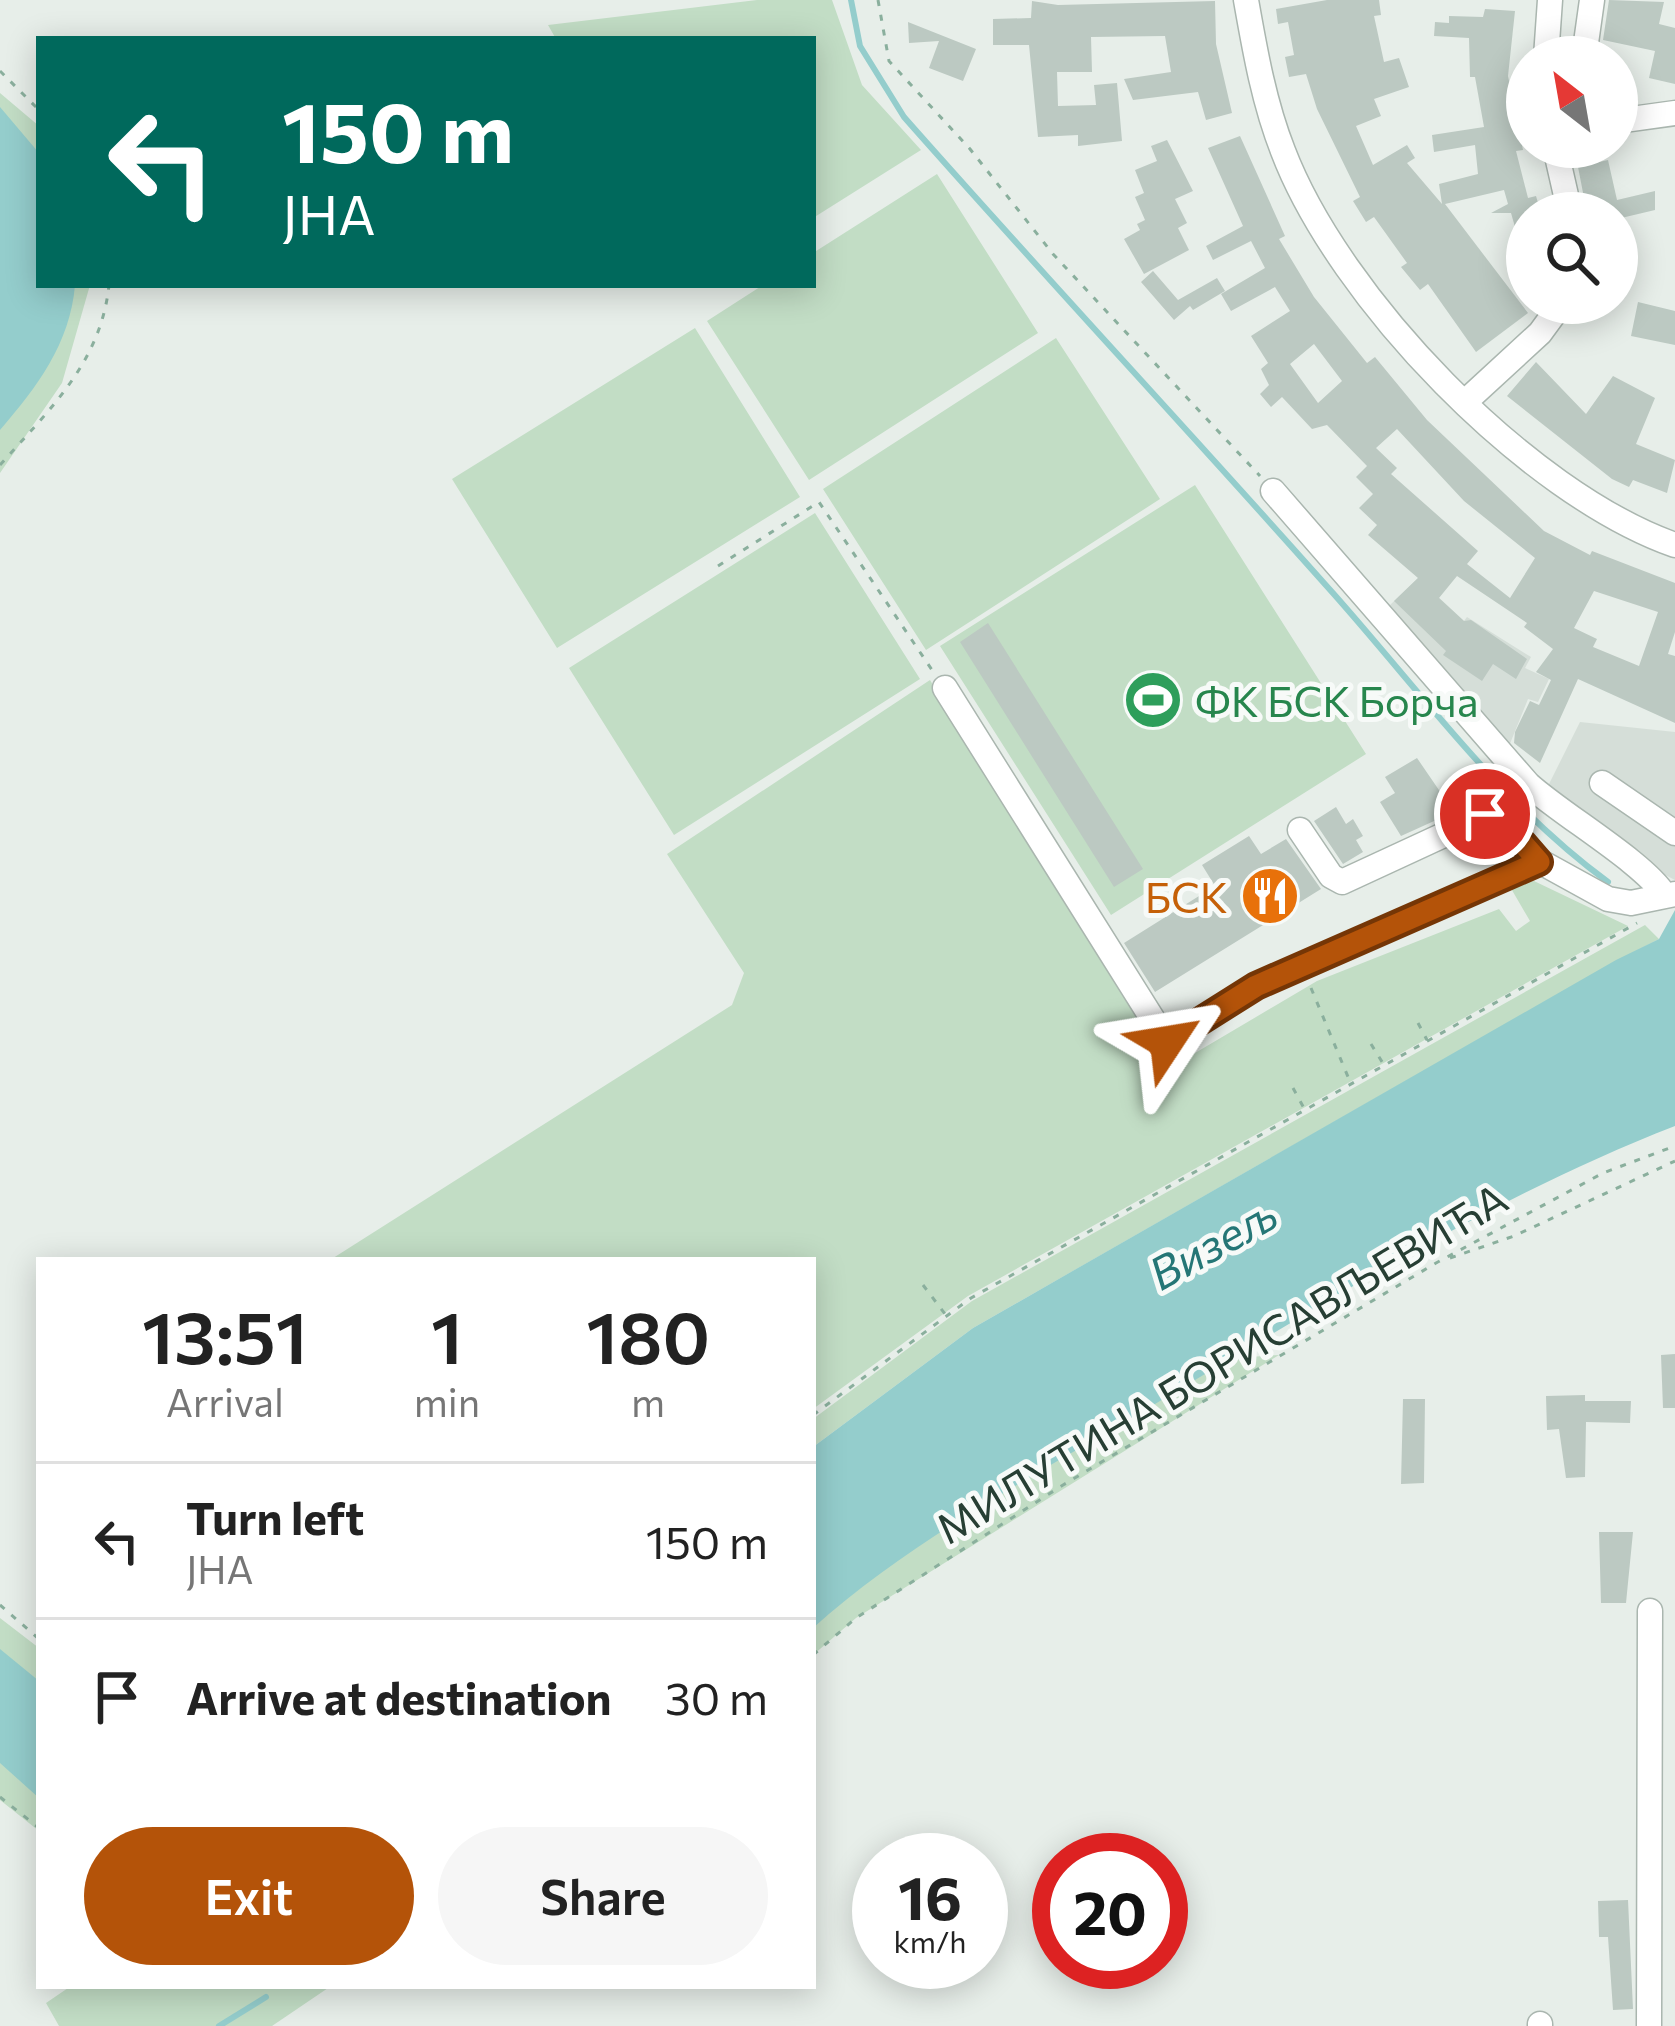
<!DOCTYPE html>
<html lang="en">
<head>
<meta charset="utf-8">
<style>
	body { margin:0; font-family:Commissioner,sans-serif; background:#f6f6f6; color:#222; height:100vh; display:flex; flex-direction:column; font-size:45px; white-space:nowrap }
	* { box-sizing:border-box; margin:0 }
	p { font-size:39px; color:#767676 }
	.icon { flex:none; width:66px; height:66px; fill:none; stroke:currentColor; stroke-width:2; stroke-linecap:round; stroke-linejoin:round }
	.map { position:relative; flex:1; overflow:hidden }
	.details { position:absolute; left:36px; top:1257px; width:780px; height:732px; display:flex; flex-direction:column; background:#fff; border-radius:0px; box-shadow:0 6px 30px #0003 }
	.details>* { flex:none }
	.top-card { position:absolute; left:36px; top:36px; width:780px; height:252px; border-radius:0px; box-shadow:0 6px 30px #0003; background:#00695c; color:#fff; overflow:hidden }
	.needle { width:78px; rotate:329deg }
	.controls { position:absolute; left:1506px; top:36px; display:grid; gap:24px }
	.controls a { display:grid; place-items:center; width:132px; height:132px; border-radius:50%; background:#fff; box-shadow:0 6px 30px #0003; font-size:60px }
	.speed { position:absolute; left:852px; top:1833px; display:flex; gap:24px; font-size:60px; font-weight:700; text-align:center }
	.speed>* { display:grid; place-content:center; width:156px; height:156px; border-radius:50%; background:#fff; box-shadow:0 6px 30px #0003; line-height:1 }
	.speed small { font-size:30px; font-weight:400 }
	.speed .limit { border:18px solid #d22; background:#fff; color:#111 }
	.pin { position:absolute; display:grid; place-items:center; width:102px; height:102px; color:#fff; margin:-51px; border:6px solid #fff; border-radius:50%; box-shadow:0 3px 12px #0007 }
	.me { position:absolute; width:132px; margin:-66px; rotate:57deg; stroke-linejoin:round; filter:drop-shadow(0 0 9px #0008) }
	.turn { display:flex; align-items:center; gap:42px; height:252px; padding:0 48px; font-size:54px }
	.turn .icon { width:156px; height:156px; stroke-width:2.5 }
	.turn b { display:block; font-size:84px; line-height:102px }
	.eta { display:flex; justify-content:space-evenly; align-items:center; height:204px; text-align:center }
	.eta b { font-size:72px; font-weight:600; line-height:84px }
	.action { display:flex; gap:24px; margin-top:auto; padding:24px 48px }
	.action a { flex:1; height:138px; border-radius:72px; background:#b45309; color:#fff; font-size:48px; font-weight:600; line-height:138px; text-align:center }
	.action a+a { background:#f6f6f6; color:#222 }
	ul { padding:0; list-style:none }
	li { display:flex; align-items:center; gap:36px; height:156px; padding:0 48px; border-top:3px solid #e0e0e0 }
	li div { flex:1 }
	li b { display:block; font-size:45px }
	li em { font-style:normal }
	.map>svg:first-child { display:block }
	.built { fill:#d5ded8 }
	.green { fill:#c2ddc5 }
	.water { fill:#94cdcc }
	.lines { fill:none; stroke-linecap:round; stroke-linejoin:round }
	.stream { stroke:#94cdcc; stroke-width:6 }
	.building { fill:#bcc9c2; fill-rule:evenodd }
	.minor-casing { stroke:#aab6af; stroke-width:27 }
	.path { stroke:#8aaf9d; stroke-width:3; stroke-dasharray:6 9; stroke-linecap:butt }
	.minor { stroke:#fff; stroke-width:24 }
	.route-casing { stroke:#753606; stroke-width:30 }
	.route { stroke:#b45309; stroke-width:21 }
	.labels { text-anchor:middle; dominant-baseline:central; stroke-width:10; stroke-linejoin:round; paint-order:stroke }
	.leisure-label { font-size:42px; fill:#27864d; stroke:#f7faf8; text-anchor:start }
	.food-label { font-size:42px; fill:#c56008; stroke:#f7faf8; text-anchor:end }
	.street-label { font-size:42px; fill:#273f34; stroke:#f7faf8 }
	.water-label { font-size:45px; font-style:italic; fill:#257676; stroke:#f7faf8 }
</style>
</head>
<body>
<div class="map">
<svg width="1675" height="2026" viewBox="0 0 1675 2026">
	<rect width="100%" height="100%" fill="#e7eee9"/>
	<path class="built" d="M1418 578 1464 621 1467 617 1531 657 1525 668 1549 679 1538 702 1528 699 1507 751 1389 606Z
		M1580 722 1675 732V880L1638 861 1546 790Z"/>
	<path class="green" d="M757 0H832L862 85 921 150 813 218V39H556L548 25Z
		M0 93 39 126V285H90L62 383 0 473Z
		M937 174 1038 333 809 480 707 321 763 285H813V253Z
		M695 328 800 497 557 648 452 479Z
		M1056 338 1160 499 926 650 823 489Z
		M1195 485 1366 754 1111 915 940 646Z
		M815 513 920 679 674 835 569 668Z
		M930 680 1168 1069 1317 981 1499 909 1516 931 1530 921 1509 885 1534 881 1628 926 968 1296 813 1409V1260H330L732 1005 744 973 667 854Z
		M1645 925 1659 939 1616 961 973 1328 813 1447V1419L972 1301Z
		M1279 1355 856 1618 813 1655V1607L1217 1359Z
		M0 1618 39 1648V1831L0 1800Z
		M71 1986H331L272 2026H59L46 2003Z"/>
	<path class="water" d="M0 107 39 153V285H75C70 344 37 387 0 430Z
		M1675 910V1126C1492 1197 1323 1304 1155 1404 1040 1473 913 1538 813 1628V1447L973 1328 1616 960 1659 939Z
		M0 1649 39 1681V1798L0 1763Z"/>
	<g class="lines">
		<path class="stream" d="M851 0 860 46 904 117C1045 277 1191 433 1332 592 1422 693 1499 802 1608 882
			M219 2026 266 1997"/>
	</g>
	<path class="building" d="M1327 0H1379L1381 15 1374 16 1384 62 1399 58 1409 87 1374 99 1381 116 1356 126 1373 165 1407 145 1415 158 1407 163 1442 204 1439 184 1478 174 1475 145 1434 152 1432 135 1484 127 1475 77H1470L1469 38 1434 36 1435 22 1449 23V16L1483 17 1485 9 1515 11 1508 76 1523 150 1516 151 1528 198 1536 196 1541 213H1527L1523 255 1511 213H1491L1508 204 1504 190 1445 204 1528 313 1476 352 1428 284 1420 290 1401 267 1407 263 1374 217 1366 222 1353 201 1360 197 1317 109 1306 74 1289 77 1285 57 1294 55 1288 22 1278 24 1276 9Z
		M1609 0 1664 2 1659 24 1675 28V84L1649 78 1655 51 1603 40Z
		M1032 1 1058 5 1215 1 1216 44 1232 113 1206 120 1198 92 1133 100 1124 79 1171 72 1165 36 1091 37 1092 72H1057L1058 106 1096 105 1094 85 1117 83 1122 141 1078 146V135L1038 137 1029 45H993V19L1031 18Z
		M908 22 976 49 963 81 929 68 939 41 909 43Z
		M1240 136 1285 236 1279 239 1314 297 1367 363 1375 357 1427 420 1544 531 1590 555 1592 551 1675 583V632L1668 654 1675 656V723L1578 679 1540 763 1514 743 1515 732 1530 701 1539 705 1551 680 1536 672 1553 649 1524 627 1527 623 1457 576 1439 598 1464 621 1471 620 1527 659 1516 679 1493 664 1482 681 1443 655 1446 651 1394 601 1418 578 1368 535 1377 525 1359 508 1373 494 1356 477 1367 466 1327 425 1312 429 1282 397 1271 407 1260 394 1269 385 1261 369 1268 363 1251 336 1290 311 1275 287 1231 311 1221 294 1265 268 1251 241 1213 260 1206 246 1243 226 1208 148ZM1314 344 1342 381 1318 403 1290 364ZM1397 429 1464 501 1535 558 1510 598 1467 564 1478 551 1391 474 1397 468 1376 448ZM1594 591 1658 612 1639 666 1593 647 1597 639 1574 628Z
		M1167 140 1193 191 1175 199 1187 223 1178 228 1189 250 1144 274 1124 239 1140 230 1137 224 1145 220 1135 197 1144 193 1135 170 1157 161 1151 146Z
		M1608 160 1617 200 1655 191V210L1617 219V213H1587L1578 167Z
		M1153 271 1178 300 1217 278 1225 291 1193 310 1190 306 1174 320 1141 282Z
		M1638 302 1675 311V345L1631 336Z
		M1536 362 1586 414 1613 376 1655 398 1636 444 1675 460 1667 493 1633 480 1629 487 1612 479 1507 396Z
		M988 623 1143 869 1114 887 960 642Z
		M1417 758 1454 812 1401 836 1380 802 1395 793 1385 777Z
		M1336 807 1346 824 1353 819 1363 836 1356 840 1363 852 1343 864 1314 821Z
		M1249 836 1261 854 1286 839 1321 889 1155 992 1124 943 1215 886 1202 865Z
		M1675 1354V1408H1663L1661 1355Z
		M1585 1395V1401H1631L1630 1423 1586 1422 1585 1477 1566 1478 1559 1429 1547 1430 1546 1396Z
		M1403 1399H1425L1424 1483 1401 1484Z
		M1599 1532H1633L1626 1603H1601Z
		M1628 1900 1633 2009 1613 2010 1608 1937H1599L1598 1901Z"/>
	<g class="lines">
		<defs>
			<path id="minor" d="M1246 0C1255 51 1264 103 1283 151 1339 298 1527 493 1675 545
				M1546 57 1550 0
				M1584 57 1592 0
				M1617 121 1675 113
				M1555 147 1570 213
				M1465 402 1540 333 1562 303
				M1273 491 1528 784C1562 815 1645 863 1665 896
				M945 688 1167 1042 1256 986 1539 861
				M1602 783 1675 833
				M1300 830 1331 876 1342 882 1489 814 1539 861 1608 899 1631 903 1675 894
				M1540 2026V2024
				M1649 2026 1650 1611"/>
		</defs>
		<use href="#minor" class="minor-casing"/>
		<path class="path" d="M878 0 889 61 970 149 1053 254 1260 476
			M0 71 39 110
			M0 465C50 409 101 362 109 285
			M718 566 819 502 932 670
			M1311 988 1351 1084
			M1418 1023 1427 1040
			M1371 1044 1384 1065
			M1293 1088 1305 1110
			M1450 1258 1514 1236 1675 1161
			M923 1285 945 1314
			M813 1415 971 1298 1637 923
			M0 1605 39 1639
			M813 1655 856 1618 1063 1485 1436 1263 1603 1173 1675 1146
			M0 1797 39 1828
			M274 1986H288"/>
		<use href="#minor" class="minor"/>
	</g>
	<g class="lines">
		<defs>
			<path id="route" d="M1167 1042 1256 986 1539 862 1513 832 1485 814"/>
		</defs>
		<use href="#route" class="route-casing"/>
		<use href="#route" class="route"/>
	</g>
	<defs>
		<symbol id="stadium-disc" viewBox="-11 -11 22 22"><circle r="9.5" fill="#2e9e5b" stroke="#f7faf8"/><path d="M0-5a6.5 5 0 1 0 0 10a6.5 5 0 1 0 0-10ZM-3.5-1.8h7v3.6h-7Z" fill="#fff"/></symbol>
		<symbol id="restaurant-disc" viewBox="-11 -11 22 22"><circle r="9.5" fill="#e8710a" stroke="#f7faf8"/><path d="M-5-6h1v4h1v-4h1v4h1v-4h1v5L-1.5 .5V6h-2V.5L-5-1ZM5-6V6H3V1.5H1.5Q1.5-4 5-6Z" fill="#fff"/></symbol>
	</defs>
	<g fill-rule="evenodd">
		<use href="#stadium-disc" x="1120" y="667" width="66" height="66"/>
		<use href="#restaurant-disc" x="1237" y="863" width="66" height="66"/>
	</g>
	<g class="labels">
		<g class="leisure-label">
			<text x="1195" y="700">ФК БСК Борча</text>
		</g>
		<g class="food-label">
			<text x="1228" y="896">БСК</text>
		</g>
		<g class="street-label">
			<text transform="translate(1221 1362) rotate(-31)">МИЛУТИНА БОРИСАВЉЕВИЋА</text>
		</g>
		<g class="water-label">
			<text transform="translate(1212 1242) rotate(-29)">Визељ</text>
		</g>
	</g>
</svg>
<div class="controls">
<a><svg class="needle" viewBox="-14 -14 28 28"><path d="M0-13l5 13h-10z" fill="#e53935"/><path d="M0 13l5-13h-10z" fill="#767676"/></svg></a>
<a><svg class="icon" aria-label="search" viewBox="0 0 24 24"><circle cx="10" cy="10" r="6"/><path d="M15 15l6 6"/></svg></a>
</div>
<div class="speed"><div>16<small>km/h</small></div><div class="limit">20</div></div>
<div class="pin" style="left:1485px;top:814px;background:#d93025"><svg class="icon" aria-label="arrive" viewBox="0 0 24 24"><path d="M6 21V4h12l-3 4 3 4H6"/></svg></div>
<svg class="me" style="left:1167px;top:1042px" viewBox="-20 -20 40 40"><path d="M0-17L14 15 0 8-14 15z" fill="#b45309" stroke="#fff" stroke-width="4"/></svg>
<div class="top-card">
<div class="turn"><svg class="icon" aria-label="left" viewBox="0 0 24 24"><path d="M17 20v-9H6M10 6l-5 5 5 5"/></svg><div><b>150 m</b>ЈНА</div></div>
</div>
<section class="details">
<div class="eta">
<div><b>13:51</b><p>Arrival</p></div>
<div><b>1</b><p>min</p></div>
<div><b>180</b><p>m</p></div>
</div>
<ul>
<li><svg class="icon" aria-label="left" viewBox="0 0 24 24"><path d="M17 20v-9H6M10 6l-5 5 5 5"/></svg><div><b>Turn left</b><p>ЈНА</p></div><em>150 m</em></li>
<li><svg class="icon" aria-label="arrive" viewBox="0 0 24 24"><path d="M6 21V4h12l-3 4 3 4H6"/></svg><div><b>Arrive at destination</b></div><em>30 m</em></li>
</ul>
<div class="action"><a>Exit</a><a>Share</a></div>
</section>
</div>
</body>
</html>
